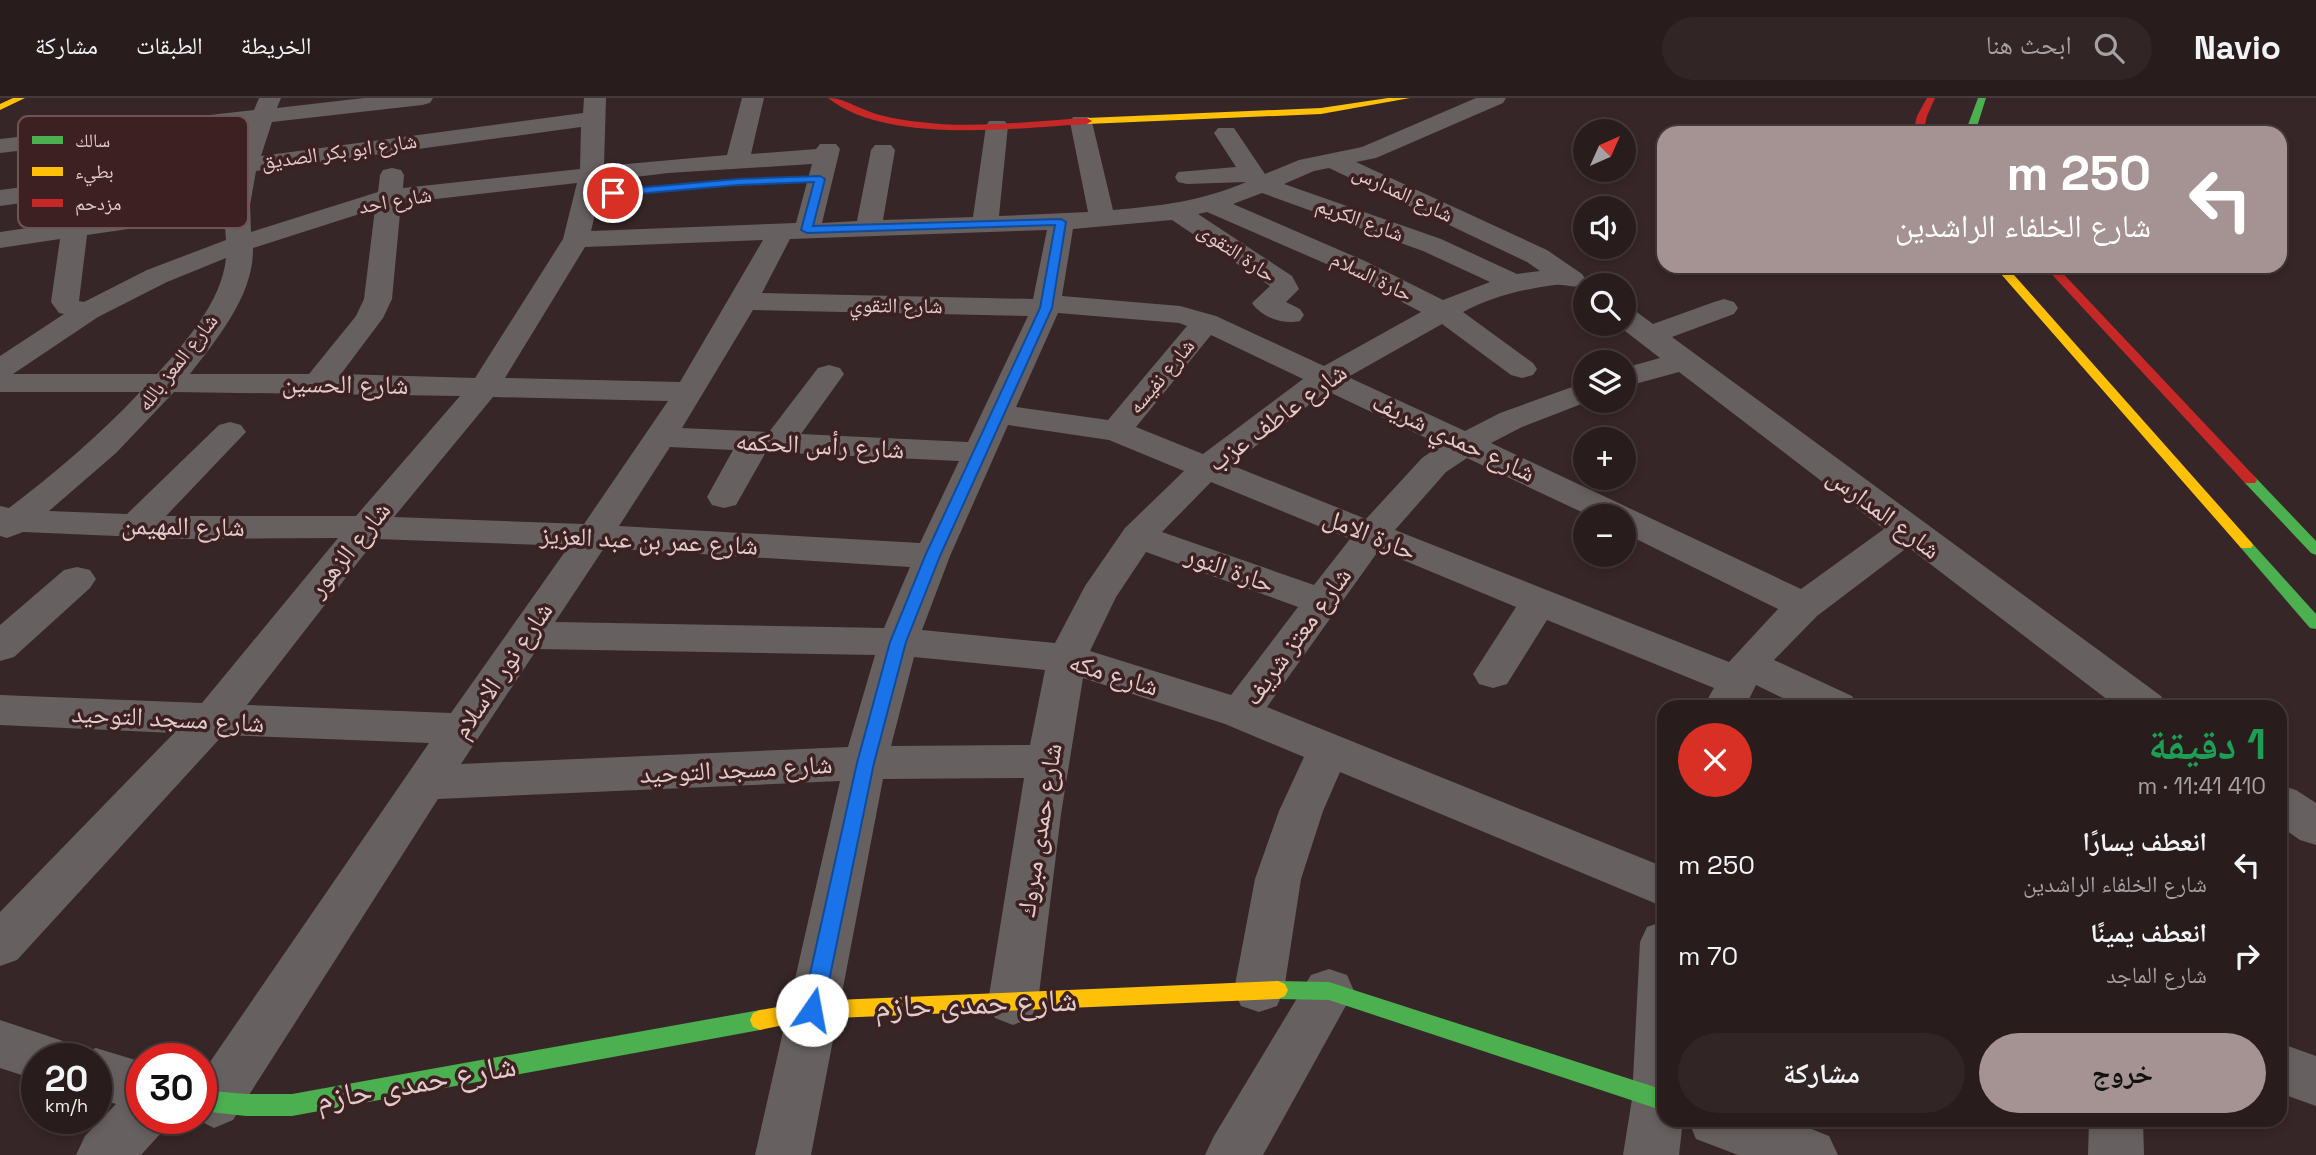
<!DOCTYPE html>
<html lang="ar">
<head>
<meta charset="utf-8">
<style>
	body { margin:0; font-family:"Space Grotesk","Noto Naskh Arabic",sans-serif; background:#312526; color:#f1f3f6; direction:rtl; height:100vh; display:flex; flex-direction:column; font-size:26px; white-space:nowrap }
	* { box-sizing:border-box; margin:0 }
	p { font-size:23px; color:#a5a1a4 }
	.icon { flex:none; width:38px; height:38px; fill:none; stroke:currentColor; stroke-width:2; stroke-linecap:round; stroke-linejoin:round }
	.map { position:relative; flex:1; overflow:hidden; direction:ltr }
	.side { position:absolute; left:1657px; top:602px; width:630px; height:427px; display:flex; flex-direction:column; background:#291c1d; border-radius:21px; box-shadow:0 4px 10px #0003,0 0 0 2px #453a3b; direction:rtl }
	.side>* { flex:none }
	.banner { position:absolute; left:1657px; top:28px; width:630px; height:147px; border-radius:21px; box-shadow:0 4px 10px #0003,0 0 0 2px #453a3b; direction:rtl; background:#a59292; color:#fff; overflow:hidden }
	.needle { width:46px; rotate:45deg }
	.buttons { position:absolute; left:1573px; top:21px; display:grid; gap:14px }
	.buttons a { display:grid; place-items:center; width:63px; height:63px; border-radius:50%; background:#291c1d; box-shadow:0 4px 10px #0003,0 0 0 2px #453a3b; font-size:35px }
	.speed { position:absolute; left:21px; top:945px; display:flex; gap:14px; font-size:35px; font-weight:700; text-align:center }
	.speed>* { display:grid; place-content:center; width:91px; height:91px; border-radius:50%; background:#291c1d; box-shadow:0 4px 10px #0003,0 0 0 2px #453a3b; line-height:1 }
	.speed small { font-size:18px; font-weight:400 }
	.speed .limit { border:10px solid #d22; background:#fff; color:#111 }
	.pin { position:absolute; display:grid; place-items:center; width:60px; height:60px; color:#fff; margin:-30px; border:4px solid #fff; border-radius:50%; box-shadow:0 2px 7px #0007 }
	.me { position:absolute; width:77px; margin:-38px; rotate:12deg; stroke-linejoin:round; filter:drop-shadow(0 0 5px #0008) }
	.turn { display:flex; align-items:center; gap:24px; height:147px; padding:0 21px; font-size:32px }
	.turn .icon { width:91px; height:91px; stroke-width:2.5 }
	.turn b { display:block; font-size:49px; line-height:60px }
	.round { display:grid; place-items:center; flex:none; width:74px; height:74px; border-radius:37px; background:#312526 }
	.head { display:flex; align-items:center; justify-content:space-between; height:119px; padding:0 21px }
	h1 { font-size:42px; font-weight:700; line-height:52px; color:#1e9e55 }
	.cta { display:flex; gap:14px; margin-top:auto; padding:14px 21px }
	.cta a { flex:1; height:80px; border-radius:42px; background:#a59292; color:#111; font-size:28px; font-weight:700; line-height:80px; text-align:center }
	.cta a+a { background:#312526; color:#f1f3f6 }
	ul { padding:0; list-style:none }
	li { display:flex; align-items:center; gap:21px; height:91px; padding:0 21px }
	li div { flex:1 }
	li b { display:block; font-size:26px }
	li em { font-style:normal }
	header { display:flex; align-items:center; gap:42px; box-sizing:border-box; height:98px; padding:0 35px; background:#291c1d; border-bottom:2px solid #453a3b }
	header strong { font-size:33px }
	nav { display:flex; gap:38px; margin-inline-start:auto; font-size:24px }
	.search { width:490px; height:63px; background:#312526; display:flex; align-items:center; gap:18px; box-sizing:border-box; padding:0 24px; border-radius:38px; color:#a5a1a4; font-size:26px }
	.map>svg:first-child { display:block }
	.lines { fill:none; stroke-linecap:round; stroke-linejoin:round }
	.street { fill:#676060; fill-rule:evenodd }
	.fast { fill:#4caf50; fill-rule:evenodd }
	.slow { fill:#ffc107; fill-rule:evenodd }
	.jam { fill:#c62828; fill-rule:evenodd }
	.route { fill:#1a73e8; stroke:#114b97; stroke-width:2 }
	.labels { text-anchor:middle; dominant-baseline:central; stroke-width:7; stroke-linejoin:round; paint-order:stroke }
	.far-street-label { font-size:21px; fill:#e0cccb; stroke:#3d2021 }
	.street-label { font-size:26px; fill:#e0cccb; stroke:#3d2021 }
	.near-street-label { font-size:32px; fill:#e0cccb; stroke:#3d2021 }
	.key { fill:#3d2021; stroke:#6e5454; stroke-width:2 }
	.key-label { font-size:19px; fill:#e0cccb }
</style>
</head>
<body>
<header>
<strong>Navio</strong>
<div class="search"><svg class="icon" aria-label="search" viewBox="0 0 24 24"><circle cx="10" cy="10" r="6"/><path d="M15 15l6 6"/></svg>ابحث هنا</div>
<nav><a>الخريطة</a><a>الطبقات</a><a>مشاركة</a></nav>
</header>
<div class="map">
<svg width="2316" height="1057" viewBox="0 0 2316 1057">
	<rect width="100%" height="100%" fill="#372627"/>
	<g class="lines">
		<path class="street" d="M259 0H281L277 10 364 0H433L430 5 422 7 272 24 261 58 583 15 584 0H606L604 68 727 57 742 0H764L751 56 816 51 820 46H836L840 51 822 125 857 123 871 52 875 47H891L895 52 883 122 973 119 986 28 989 23H1005L1008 28 999 118 1088 114 1070 24 1073 19H1089L1092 24 1113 112C1160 108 1203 103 1246 84L1187 86 1178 84 1175 79 1178 74 1236 69 1214 35 1218 30H1234L1265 76 1299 62 1362 49 1476 0H1506L1503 5 1376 60 1356 64 1547 152 1582 176 1586 182 1582 188C1571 190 1564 186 1555 187 1523 191 1491 199 1463 214L1533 265 1537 271 1533 277 1522 280 1511 277 1442 226 1348 279 1465 333 1500 315 1586 284V303H1589L1522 329 1491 345 1801 491 1884 431 1679 274 1624 289V270L1660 260 1616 226H1624V209L1634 212 1653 226 1714 204 1724 201 1734 204 1738 210 1734 216 1672 239 2161 598 2167 609H2117L1908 449 1817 518 1774 562 1852 598 1858 609H1801L1756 587 1745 609H1703L1714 590 1547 522 1507 586 1493 590 1479 586 1473 576 1516 509 1379 452 1267 609 1664 769V809L1340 674 1323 713 1301 781 1284 892 1277 908 1259 914 1241 908 1234 892 1255 781 1279 713 1304 659 1225 626 1083 580 1061 716 1038 904 1031 920 1013 927 995 920 988 904 1024 680 883 681 811 1057H755L840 683 438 701 233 1022 214 1030 194 1020H201V977L429 645 223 637 17 862 0 868V814L174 635 0 627V597L202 605 338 440 187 441 23 434 7 440 0 438V408L9 410C55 375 100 337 140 294H0V258L64 216 59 215 51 204 60 141 0 150V134L225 102 231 76 0 108V92L236 61 249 26 0 55V41L254 12ZM581 29 580 71 403 90 404 77 401 72 392 70 383 72 380 77 378 94 251 134 250 107 256 73ZM812 66 796 125 591 133 603 83 668 75ZM1329 70 1527 164 1540 173 1517 176 1441 141 1284 86 1314 73ZM577 85 563 141 475 280 341 276 383 220 392 201 401 105ZM1262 95 1423 153 1490 184 1443 202 1365 163 1233 106ZM375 111 364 201 356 218 309 276H190C217 241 254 197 253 150ZM1207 114 1345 174 1421 214 1324 268 1216 218 1180 208 1062 198 1073 131 1172 122 1270 188 1252 205C1261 219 1284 227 1300 223L1304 217 1300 211 1286 204 1299 191 1292 178 1198 116ZM224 117 226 142 147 172 84 204 79 203 87 137ZM1047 132 1033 201 762 195 790 141ZM763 142 680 284 505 280 585 149ZM226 160C222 203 185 245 157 276H13L98 219 167 184ZM753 212 1028 218 968 344 801 336 844 276 840 270 829 267 818 270 769 334 682 330ZM1058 215 1179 225 1187 228 1108 322 1016 309ZM1211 237 1303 281 1203 356 1136 329ZM1327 293 1441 347 1422 360 1366 421 1231 367ZM174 294 460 298 356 418H166L246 334 241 327 230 324 219 327 127 416 49 413 116 355ZM493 299 668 303 584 426 394 419ZM1008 327 1109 342 1184 373 1125 430 1085 488 1055 545 922 532 950 458ZM670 349 733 352 707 399 712 407 724 410 736 407 766 354 959 363 920 445 619 428ZM1467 360 1590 418H1624V435L1778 511 1729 564 1395 432 1446 374ZM1211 384 1350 441 1314 487 1162 434ZM376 441 569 448 451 615 247 607ZM604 450 910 469 884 530 555 524ZM1146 454 1298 509 1231 597 1090 553 1116 499ZM537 551 875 557 848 649 461 666ZM914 559 1045 572 1030 647 891 648Z
			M77 469 90 472 96 481 90 490 14 559 0 563V527L64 472Z
			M2280 687 2296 692 2316 705V747L2300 742 2280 728Z
			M1664 823V1022H1683L1679 1057H1623L1632 1001 1640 844 1647 829Z
			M1329 871 1347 877 1354 893 1263 1057H1205L1214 1038 1311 877Z
			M0 922 66 944 74 961H37V982L0 970Z
			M2280 945 2316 958V1008L2280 995Z
			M96 950 142 964V1020H168L161 1035 141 1057H76L85 1038 116 1006 96 1000V961H76L77 957Z
			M1688 1022H1789L1829 1038 1838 1057H1738L1696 1041Z
			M2089 1022H2143L2144 1057H2088Z"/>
		<path class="fast" d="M1978 0H1986L1975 35H1965Z
			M2250 378 2255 379 2316 443V457L2311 455 2245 385 2243 382 2245 379Z
			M2246 442 2251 444 2316 516V531L2310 530 2241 450 2239 447Z
			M1278 883 1329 884 1664 992V1013L1329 902 1278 901 1271 898 1268 892 1271 886Z
			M760 912 767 915 770 922 767 929 760 932 292 1018H246L201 1013V992L246 996H292Z"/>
		<path class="slow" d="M13 0H25L0 12V6Z
			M1388 0H1410L1321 16 1087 26 1082 23 1087 20 1321 10Z
			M1994 168H2006L2251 444 2253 447 2251 450H2241Z
			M1278 883 1285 886 1288 892 1285 898 1278 901 812 921 760 932 753 929 750 922 753 915 760 912 812 903Z"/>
		<path class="jam" d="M828 0C842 0 850 6 863 11 881 19 901 22 920 24 975 31 1032 23 1087 20L1092 23 1087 26C1015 30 887 47 828 0Z
			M1927 0H1935L1927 18 1923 35H1913L1917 18Z
			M2044 168H2056L2255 379 2257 382 2255 385H2245Z"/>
	</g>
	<path class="route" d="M820 78 825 81 813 128 1061 121 1066 124 1052 210 940 458 906 544 874 665 823 912 820 919 812 921 805 919 802 912 857 665 890 544 925 458 1040 210 1055 127 807 135 801 132 814 84 738 87 613 98 608 95 613 92 738 81Z"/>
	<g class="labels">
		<g class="far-street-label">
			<text transform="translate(339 53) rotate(-8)">شارع ابو بكر الصديق</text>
			<text transform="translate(1403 95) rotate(25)">شارع المدارس</text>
			<text transform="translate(395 102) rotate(-10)">شارع احد</text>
			<text transform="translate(1360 121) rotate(20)">شارع الكريم</text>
			<text transform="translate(1237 154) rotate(34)">حارة التقوى</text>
			<text transform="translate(1372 178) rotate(26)">حارة السلام</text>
			<text transform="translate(896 207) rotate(1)">شارع التقوي</text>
			<text transform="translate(177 264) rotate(-52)">شارع المعز بالله</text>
			<text transform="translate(1161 278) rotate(-50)">شارع نفيسه</text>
		</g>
		<g class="street-label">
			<text transform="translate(345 286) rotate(1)">شارع الحسين</text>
			<text transform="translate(1277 319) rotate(-36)">شارع عاطف عزب</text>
			<text transform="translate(1454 339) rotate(25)">شارع حمدي شريف</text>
			<text transform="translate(820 347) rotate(3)">شارع رأس الحكمه</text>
			<text transform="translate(1884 415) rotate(37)">شارع المدارس</text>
			<text transform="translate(183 428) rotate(1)">شارع المهيمن</text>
			<text transform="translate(1370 436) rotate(22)">حارة الامل</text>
			<text transform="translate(649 442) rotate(3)">شارع عمر بن عبد العزيز</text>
			<text transform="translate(349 451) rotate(-51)">شارع الزهور</text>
			<text transform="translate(1230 471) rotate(20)">حارة النور</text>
			<text transform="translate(1297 538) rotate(-54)">شارع معتز شريف</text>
			<text transform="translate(502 572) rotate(-56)">شارع نور الاسلام</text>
			<text transform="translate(1114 576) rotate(17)">شارع مكه</text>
			<text transform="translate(168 620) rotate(3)">شارع مسجد التوحيد</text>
			<text transform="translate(736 671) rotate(-3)">شارع مسجد التوحيد</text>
			<text transform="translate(1039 732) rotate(-81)">شارع حمدى مبروك</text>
		</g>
		<g class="near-street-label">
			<text transform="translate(976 905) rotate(-2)">شارع حمدى حازم</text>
			<text transform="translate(416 984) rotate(-10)">شارع حمدى حازم</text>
		</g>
	</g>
	<rect x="18" y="18" width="230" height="112" rx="10" class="key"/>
	<rect x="32" y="38" width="31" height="8" fill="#4caf50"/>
	<rect x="32" y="69" width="31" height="9" fill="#ffc107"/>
	<rect x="32" y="101" width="31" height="8" fill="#c62828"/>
	<g class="key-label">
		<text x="75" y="49">سالك</text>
		<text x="75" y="80">بطيء</text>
		<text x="75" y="112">مزدحم</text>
	</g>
</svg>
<div class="buttons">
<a><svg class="needle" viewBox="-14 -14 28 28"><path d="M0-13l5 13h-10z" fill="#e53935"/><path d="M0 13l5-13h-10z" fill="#a5a1a4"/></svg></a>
<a><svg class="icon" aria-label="sound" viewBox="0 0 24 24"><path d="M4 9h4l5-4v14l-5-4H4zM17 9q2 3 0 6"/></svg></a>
<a><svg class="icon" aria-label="search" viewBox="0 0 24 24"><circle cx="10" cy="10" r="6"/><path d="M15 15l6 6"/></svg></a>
<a><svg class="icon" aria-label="layers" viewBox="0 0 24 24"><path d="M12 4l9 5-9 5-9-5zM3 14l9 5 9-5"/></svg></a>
<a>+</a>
<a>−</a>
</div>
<div class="speed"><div>20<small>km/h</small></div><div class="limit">30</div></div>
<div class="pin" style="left:613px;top:95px;background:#d93025"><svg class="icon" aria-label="arrive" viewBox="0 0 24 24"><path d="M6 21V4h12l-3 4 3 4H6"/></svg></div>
<svg class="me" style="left:812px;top:912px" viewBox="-20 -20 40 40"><circle r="19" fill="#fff"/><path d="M0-13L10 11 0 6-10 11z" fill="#1a73e8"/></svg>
<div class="banner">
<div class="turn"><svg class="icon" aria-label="left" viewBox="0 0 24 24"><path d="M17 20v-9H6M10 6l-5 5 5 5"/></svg><div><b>250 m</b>شارع الخلفاء الراشدين</div></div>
</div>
<section class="side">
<div class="head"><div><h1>1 دقيقة</h1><p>410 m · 11:41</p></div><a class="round" style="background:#d93025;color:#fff"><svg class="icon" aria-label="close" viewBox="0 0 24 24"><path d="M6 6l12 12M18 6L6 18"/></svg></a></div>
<ul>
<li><svg class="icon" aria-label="left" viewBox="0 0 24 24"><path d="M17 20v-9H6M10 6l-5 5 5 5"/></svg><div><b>انعطف يسارًا</b><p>شارع الخلفاء الراشدين</p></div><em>250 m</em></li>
<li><svg class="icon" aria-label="right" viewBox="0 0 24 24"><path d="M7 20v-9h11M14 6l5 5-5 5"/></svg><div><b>انعطف يمينًا</b><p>شارع الماجد</p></div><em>70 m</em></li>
</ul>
<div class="cta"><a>خروج</a><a>مشاركة</a></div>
</section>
</div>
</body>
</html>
